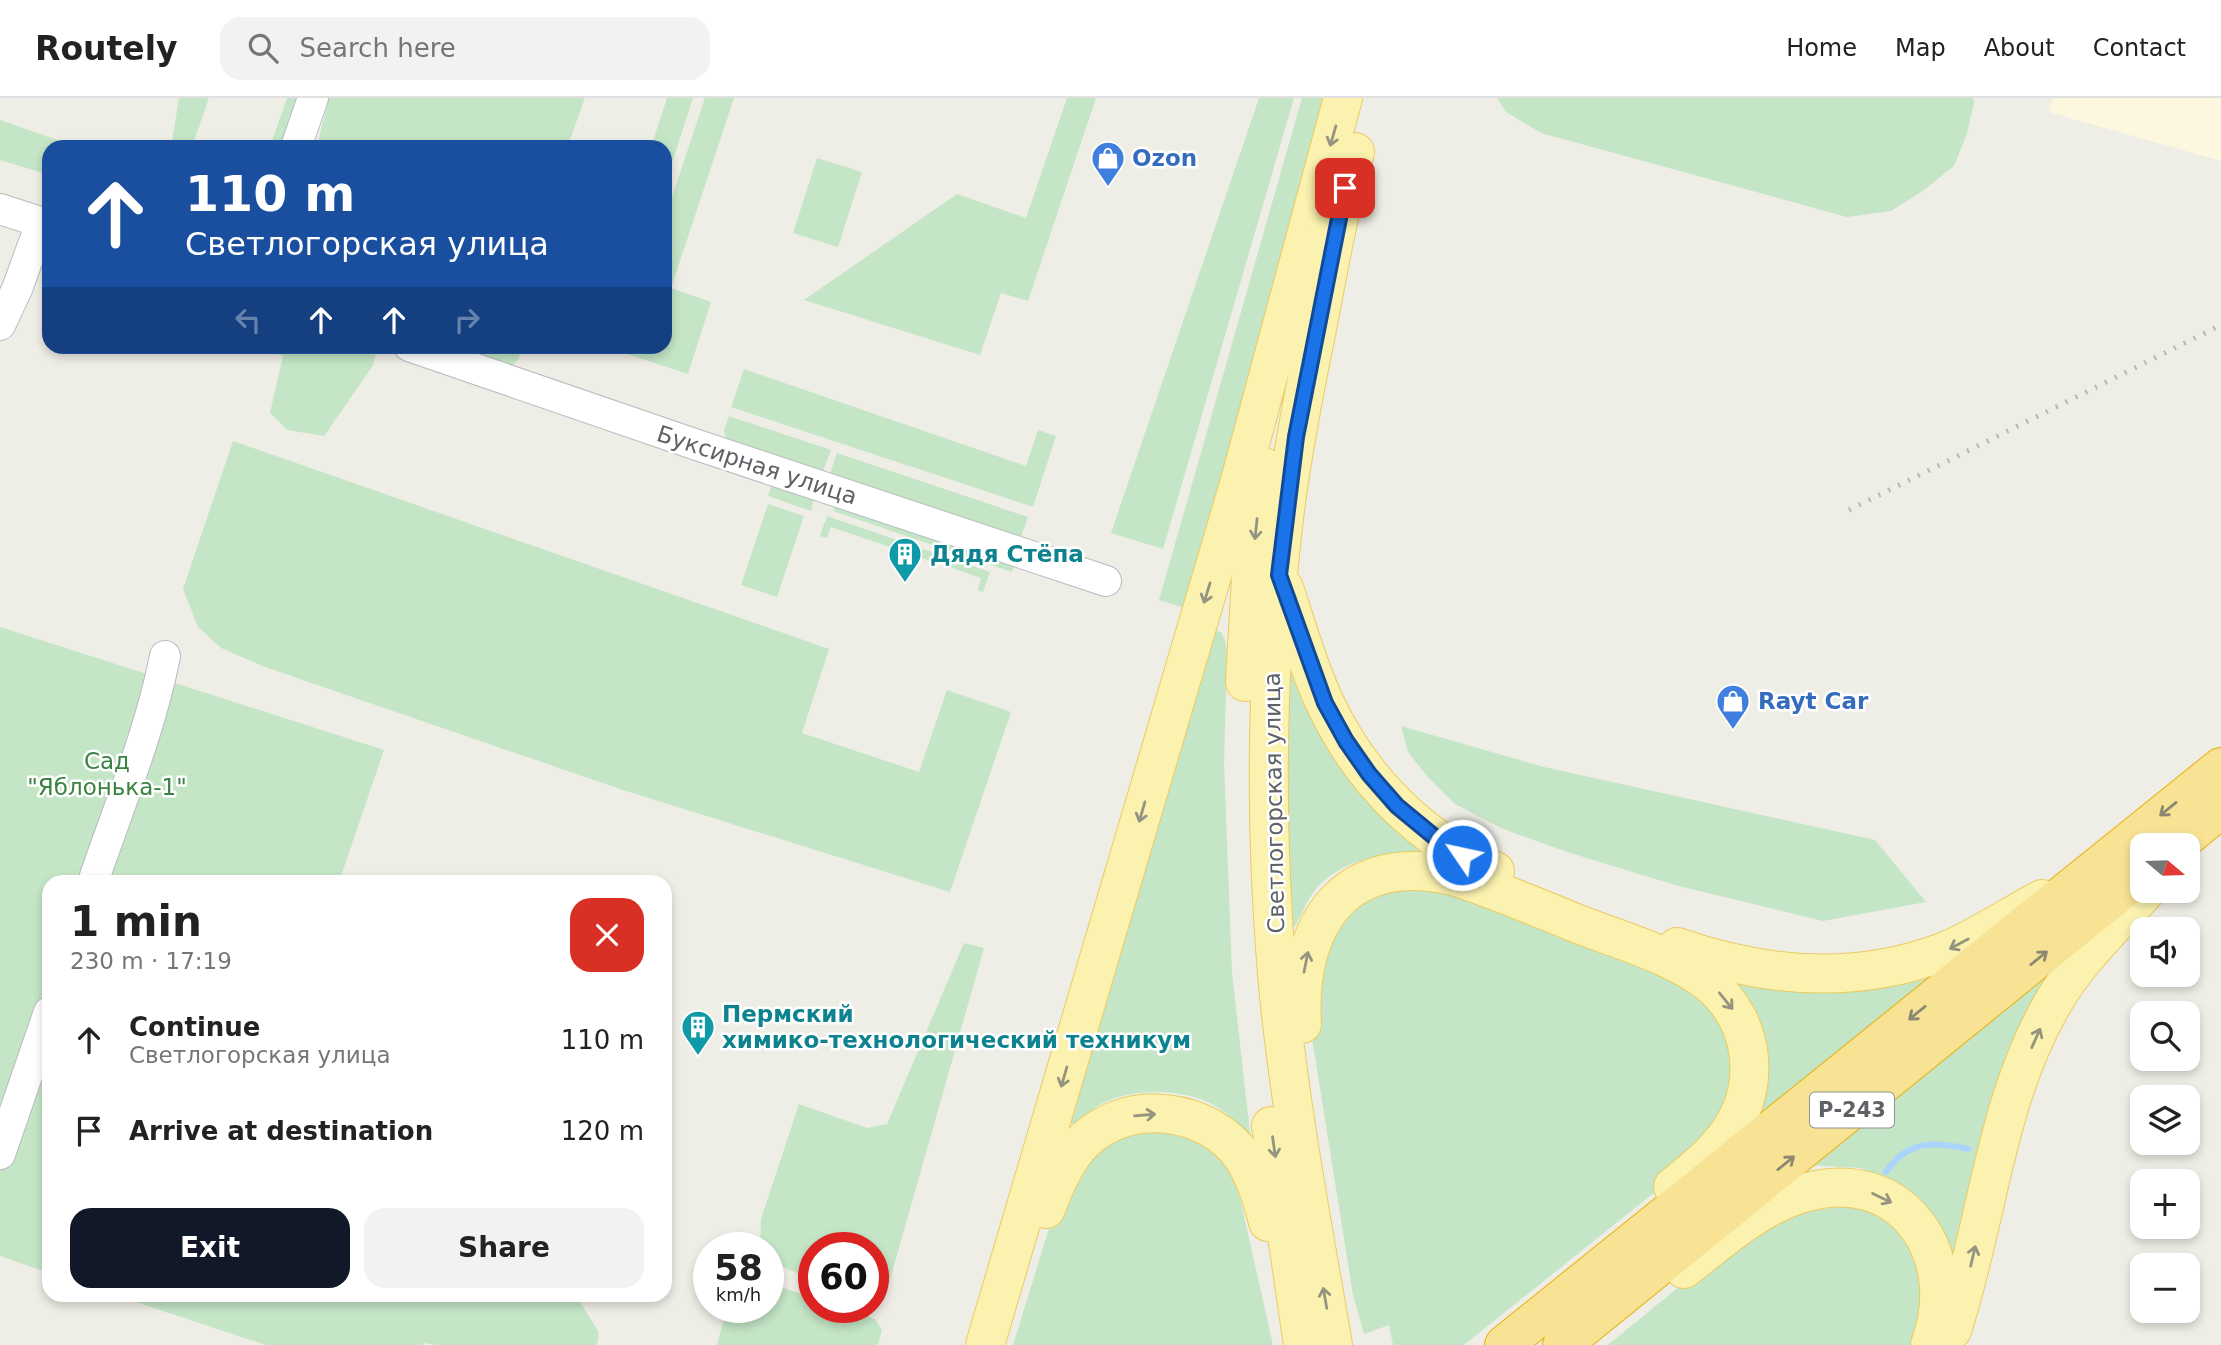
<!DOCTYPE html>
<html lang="en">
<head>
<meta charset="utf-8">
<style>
	body { margin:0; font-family:"DejaVu Sans",sans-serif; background:#f2f2f2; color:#222; height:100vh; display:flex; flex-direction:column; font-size:26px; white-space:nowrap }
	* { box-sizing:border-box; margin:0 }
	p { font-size:23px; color:#767676 }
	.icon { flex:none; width:38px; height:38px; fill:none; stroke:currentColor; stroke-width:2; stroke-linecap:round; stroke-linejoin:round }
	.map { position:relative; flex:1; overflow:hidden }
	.drawer { position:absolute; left:42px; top:777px; width:630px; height:427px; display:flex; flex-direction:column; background:#fff; border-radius:21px; box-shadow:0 4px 10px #0003 }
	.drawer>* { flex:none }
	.top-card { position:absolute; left:42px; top:42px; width:630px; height:214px; border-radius:21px; box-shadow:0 4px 10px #0003; background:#1a4fa0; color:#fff; overflow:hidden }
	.needle { width:46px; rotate:109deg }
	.buttons { position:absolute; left:2130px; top:735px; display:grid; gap:14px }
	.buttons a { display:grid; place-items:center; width:70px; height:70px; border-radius:14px; background:#fff; box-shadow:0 4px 10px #0003; font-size:35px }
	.speed { position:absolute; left:693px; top:1134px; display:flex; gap:14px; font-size:35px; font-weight:700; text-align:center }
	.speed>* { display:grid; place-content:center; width:91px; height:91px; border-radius:50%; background:#fff; box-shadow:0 4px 10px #0003; line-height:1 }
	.speed small { font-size:18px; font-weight:400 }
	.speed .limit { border:10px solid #d22; background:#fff; color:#111 }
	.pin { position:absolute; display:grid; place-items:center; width:60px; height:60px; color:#fff; margin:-30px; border-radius:14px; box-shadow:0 4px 10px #0006 }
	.me { position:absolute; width:77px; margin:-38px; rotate:304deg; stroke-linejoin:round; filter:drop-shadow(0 0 5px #0008) }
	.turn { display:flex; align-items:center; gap:24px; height:147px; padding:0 28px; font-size:32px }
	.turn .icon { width:91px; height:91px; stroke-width:2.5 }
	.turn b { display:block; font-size:49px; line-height:60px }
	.lanes { display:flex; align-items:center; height:66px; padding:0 28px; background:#0003; justify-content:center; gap:35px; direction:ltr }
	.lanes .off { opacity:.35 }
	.round { display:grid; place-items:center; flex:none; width:74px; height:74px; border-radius:21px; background:#f2f2f2 }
	.headline { display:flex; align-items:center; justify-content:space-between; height:119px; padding:0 28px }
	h1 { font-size:42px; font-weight:600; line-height:52px }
	.button { display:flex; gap:14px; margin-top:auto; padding:14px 28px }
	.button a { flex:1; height:80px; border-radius:21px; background:#111827; color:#fff; font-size:28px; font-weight:600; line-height:80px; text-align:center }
	.button a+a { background:#f2f2f2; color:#222 }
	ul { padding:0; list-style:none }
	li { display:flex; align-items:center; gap:21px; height:91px; padding:0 28px }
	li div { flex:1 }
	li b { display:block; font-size:26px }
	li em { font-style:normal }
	header { display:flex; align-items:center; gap:42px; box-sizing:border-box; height:98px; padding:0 35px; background:#fff; border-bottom:2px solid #e0e0e0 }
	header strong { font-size:33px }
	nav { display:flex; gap:38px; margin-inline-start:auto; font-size:24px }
	.search { width:490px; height:63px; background:#f2f2f2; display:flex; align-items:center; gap:18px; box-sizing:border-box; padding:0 24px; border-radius:21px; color:#767676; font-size:26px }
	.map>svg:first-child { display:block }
	.commercial { fill:#fcf7de }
	.green { fill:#c4e5c6 }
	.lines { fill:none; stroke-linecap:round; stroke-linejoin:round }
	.stream { stroke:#aad4fb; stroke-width:6 }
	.minor-casing { stroke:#b8bbbf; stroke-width:32 }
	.major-casing { stroke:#ebcb63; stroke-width:40 }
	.highway-casing { stroke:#eaaf0b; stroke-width:40 }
	.minor { stroke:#fff; stroke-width:30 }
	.major { stroke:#fbf2af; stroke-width:38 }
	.highway { stroke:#f8e394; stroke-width:38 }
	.rail { stroke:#b6b7b7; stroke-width:5; stroke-dasharray:2 9; stroke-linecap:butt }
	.oneway { stroke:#959480 }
	.oneway2 { stroke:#8c8874 }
	.route-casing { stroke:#114b97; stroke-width:18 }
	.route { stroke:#1a73e8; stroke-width:12 }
	.labels { text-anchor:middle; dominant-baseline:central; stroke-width:5; stroke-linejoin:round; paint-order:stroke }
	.shield { fill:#fff; stroke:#8e9094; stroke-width:2 }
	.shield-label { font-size:21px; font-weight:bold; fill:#5e6166 }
	.shop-label { font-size:23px; font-weight:bold; fill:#366cbe; stroke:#fff; text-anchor:start }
	.street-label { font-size:23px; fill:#5e6166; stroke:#fff }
	.culture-label { font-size:23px; font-weight:bold; fill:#0d838f; stroke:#fff; text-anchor:start }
	.park-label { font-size:23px; fill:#398240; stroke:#fff }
</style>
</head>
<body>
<header>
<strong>Routely</strong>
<div class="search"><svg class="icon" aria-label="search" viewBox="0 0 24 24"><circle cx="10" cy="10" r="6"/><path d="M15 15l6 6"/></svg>Search here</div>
<nav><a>Home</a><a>Map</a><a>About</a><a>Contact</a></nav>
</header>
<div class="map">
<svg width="2221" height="1247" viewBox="0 0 2221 1247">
	<rect width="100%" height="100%" fill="#efeee6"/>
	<path class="commercial" d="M2053 0H2221V63L2049 14Z"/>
	<path class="green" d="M179 0H209L192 49H171Z
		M287 0H298L282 49H270Z
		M329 0H585L568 47 572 49H335L318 44Z
		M667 0H693L665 87V49H651Z
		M705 0H734L671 190 711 204 688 276 606 249 665 248V120Z
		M1067 0H1096L1028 203 1001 195 980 257 804 202 957 96 1026 120Z
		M1259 0H1294L1163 451 1111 435Z
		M1302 0H1329L1188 511 1159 502Z
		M1497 0H1973L1974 4 1967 36 1954 68 1924 92 1891 113 1847 119 1541 35 1506 14Z
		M0 22 78 49H49V77L0 62Z
		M817 60 862 74 838 149 793 135Z
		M260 249H349L376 257 372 269 324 338 287 332 270 315 283 258Z
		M438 249 521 248 523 249 518 262 511 268Z
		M744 271 1026 368 1038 332 1056 338 1033 409 731 309Z
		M729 318 831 352 822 376 727 343 724 332Z
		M233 343 829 551 802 635 919 674 947 592 1011 614 950 794 623 692 265 569 221 550 198 529 183 491Z
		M837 355 1028 419 1020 442 829 378Z
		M773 383 811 399 813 404 811 413 768 398Z
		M836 404 1015 465 1012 474 833 413Z
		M768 406 804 418 777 499 741 487Z
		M827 418 990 474 983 494 978 492 981 480 831 429 827 440 820 438Z
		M0 529 384 652 339 784H49V1175L0 1158Z
		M1211 531 1221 534 1225 542 1227 556 1224 665 1232 874 1250 1035 1248 1040 1244 1038C1240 1032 1236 1025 1231 1020 1202 990 1137 987 1101 1006 1092 1011 1083 1020 1075 1026L1067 1024Z
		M1285 558 1428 754C1388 754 1338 760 1312 796 1304 807 1300 824 1290 834Z
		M1401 628 1544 669 1875 742 1926 804 1823 823 1675 787 1567 754 1503 731 1455 706 1426 677 1408 654Z
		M1426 782 1692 885 1729 923 1732 1005 1666 1085 1464 1247H1393L1389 1227 1364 1236 1353 1197 1307 909 1345 804Z
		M964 845 984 850 884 1203 873 1200V1150H814V1183L768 1162V1150H760L761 1121 799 1006 867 1030 887 1026Z
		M2042 871 2052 879 1959 1169 1880 1078 1861 1070 1809 1067Z
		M1939 872 1761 1021 1726 873Z
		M1147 1021 1223 1055 1240 1100 1273 1247H1013L1059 1098 1077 1063Z
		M1869 1102 1929 1166 1918 1247H1608L1758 1124Z
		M768 1185 814 1200V1209H841L875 1221 882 1232 878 1247H717L723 1225 730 1209H768Z
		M115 1197H576L599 1235 597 1247H436L424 1245 423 1247H266Z"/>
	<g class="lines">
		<path class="stream" d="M1886 1074C1908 1042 1933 1043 1968 1051"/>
		<defs>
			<path id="minor" d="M296 49 313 0
				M0 111 49 127
				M0 227 17 191 41 125
				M409 248 700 348 1106 483
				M93 784C118 710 150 635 165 558
				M0 1056 49 914"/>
			<path id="major" d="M1284 490C1297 528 1308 570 1326 607 1360 679 1420 742 1495 773
				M1245 584 1251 479 1264 369
				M1677 849C1763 879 1855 887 1943 854 1976 841 2010 818 2042 801
				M1302 926C1296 826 1345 753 1454 778 1496 792 1537 809 1578 826 1619 842 1674 857 1709 885 1754 922 1762 985 1730 1033 1715 1055 1694 1072 1673 1089
				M1271 1028 1303 1247
				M1046 1111C1054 1089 1063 1067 1078 1049 1119 1002 1195 1006 1236 1050 1252 1069 1262 1100 1268 1124
				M1684 1171C1720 1143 1756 1110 1800 1096 1900 1064 1964 1155 1930 1247
				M1952 1232C1988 1123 1995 1003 2054 903 2078 862 2114 828 2146 793
				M985 1247 1240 383 1343 0
				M1333 1247C1312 1124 1288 1000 1277 876 1264 719 1266 560 1286 404 1294 346 1305 289 1317 231 1328 172 1339 112 1355 54"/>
			<path id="highway" d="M2177 747 2221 711
				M1504 1247 2221 669
				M1562 1247 2142 776"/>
		</defs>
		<use href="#minor" class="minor-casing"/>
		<use href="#major" class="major-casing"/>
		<use href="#highway" class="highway-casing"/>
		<use href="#minor" class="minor"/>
		<use href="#major" class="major"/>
		<use href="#highway" class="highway"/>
		<path class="rail" d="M1849 412 2221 227"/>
	</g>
	<defs><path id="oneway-shaft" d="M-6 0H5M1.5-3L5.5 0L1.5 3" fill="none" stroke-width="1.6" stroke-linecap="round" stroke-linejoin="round" transform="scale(1.75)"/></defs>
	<g class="oneway">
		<use href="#oneway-shaft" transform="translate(1333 38) rotate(106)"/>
		<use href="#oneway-shaft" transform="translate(1256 431) rotate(96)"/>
		<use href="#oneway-shaft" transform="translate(1207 495) rotate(107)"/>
		<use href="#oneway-shaft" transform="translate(1142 714) rotate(106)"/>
		<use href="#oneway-shaft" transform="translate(1959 846) rotate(152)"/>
		<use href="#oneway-shaft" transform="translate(1306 864) rotate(-79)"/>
		<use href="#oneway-shaft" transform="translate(1726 903) rotate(51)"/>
		<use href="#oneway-shaft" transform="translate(2036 940) rotate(-66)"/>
		<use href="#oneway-shaft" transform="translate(1064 979) rotate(106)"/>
		<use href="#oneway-shaft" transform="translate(1145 1017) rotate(-5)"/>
		<use href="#oneway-shaft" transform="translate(1274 1049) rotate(82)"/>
		<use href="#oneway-shaft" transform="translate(1882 1100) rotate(26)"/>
		<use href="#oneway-shaft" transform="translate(1973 1158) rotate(-77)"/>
		<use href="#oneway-shaft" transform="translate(1325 1200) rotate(-100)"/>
	</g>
	<g class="oneway2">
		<use href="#oneway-shaft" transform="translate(2168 711) rotate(141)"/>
		<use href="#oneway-shaft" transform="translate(2039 860) rotate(-39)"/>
		<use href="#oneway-shaft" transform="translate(1917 915) rotate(141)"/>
		<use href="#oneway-shaft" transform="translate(1786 1065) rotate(-39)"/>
	</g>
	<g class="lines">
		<defs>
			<path id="route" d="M1345 90 1296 339 1279 477 1325 605 1346 643 1369 676 1397 708 1437 741 1462 757"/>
		</defs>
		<use href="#route" class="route-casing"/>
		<use href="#route" class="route"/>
	</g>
	<defs>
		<symbol id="shop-pin" viewBox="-11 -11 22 30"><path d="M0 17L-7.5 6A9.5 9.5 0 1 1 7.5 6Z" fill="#3f7fe0" stroke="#fff"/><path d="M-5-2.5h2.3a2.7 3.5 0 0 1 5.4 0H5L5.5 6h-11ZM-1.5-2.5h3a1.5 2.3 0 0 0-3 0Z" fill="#fff"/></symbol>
		<symbol id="building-pin" viewBox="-11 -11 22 30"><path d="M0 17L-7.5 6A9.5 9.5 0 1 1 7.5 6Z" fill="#0f9aa8" stroke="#fff"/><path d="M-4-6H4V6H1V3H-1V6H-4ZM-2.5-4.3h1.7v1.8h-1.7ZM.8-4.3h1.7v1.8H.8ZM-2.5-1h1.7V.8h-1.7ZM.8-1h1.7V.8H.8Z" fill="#fff"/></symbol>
	</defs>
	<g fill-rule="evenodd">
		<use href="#shop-pin" x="1089" y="41" width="38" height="52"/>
		<use href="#building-pin" x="886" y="437" width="38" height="52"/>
		<use href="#shop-pin" x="1714" y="584" width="38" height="52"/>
		<use href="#building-pin" x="679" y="910" width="38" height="52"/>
	</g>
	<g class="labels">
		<rect class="shield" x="1810" y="994.5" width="84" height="35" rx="5"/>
		<g class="shield-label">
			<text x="1852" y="1012">Р-243</text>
		</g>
		<g class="shop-label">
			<text x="1132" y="60">Ozon</text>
			<text x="1758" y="603">Rayt Car</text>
		</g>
		<g class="street-label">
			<text transform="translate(757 367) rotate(18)">Буксирная улица</text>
			<text transform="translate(1274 705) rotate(-91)">Светлогорская улица</text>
		</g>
		<g class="culture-label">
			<text x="930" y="456">Дядя Стёпа</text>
			<text x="722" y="916">Пермский<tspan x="722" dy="26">химико-технологический техникум</tspan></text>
		</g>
		<g class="park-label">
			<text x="107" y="663">Сад<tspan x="107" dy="26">"Яблонька-1"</tspan></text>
		</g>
	</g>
</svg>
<div class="buttons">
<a><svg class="needle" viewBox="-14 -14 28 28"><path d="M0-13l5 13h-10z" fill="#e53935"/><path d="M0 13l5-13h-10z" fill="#767676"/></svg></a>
<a><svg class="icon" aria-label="sound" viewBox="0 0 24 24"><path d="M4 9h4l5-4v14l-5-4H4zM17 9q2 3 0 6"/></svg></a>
<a><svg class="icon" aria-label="search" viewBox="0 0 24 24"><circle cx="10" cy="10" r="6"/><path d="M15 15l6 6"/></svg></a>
<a><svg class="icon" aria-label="layers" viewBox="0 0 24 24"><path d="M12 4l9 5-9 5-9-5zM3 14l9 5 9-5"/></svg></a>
<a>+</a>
<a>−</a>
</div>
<div class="speed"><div>58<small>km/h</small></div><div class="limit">60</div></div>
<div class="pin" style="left:1345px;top:90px;background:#d93025"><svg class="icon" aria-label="arrive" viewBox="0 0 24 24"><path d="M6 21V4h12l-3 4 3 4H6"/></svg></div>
<svg class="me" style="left:1462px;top:757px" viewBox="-20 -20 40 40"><circle r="17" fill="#1a73e8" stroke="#fff" stroke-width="3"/><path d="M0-11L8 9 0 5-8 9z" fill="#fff"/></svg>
<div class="top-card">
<div class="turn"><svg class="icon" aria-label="ahead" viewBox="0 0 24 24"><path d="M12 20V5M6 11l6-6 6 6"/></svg><div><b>110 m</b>Светлогорская улица</div></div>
<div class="lanes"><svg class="icon off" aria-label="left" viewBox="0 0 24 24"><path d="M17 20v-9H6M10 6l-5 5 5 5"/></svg><svg class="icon" aria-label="ahead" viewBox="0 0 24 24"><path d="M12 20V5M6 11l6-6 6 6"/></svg><svg class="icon" aria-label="ahead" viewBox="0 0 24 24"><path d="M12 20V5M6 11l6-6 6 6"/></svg><svg class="icon off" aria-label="right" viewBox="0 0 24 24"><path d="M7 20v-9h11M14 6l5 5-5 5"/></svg></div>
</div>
<section class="drawer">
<div class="headline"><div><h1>1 min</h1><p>230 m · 17:19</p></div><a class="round" style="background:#d93025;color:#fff"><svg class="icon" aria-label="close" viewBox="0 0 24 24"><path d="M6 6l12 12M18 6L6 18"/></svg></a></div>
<ul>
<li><svg class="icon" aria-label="ahead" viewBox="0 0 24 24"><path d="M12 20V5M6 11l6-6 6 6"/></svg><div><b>Continue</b><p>Светлогорская улица</p></div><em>110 m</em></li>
<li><svg class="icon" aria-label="arrive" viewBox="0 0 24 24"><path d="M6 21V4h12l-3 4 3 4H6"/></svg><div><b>Arrive at destination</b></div><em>120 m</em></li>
</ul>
<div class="button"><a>Exit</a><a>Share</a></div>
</section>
</div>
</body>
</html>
